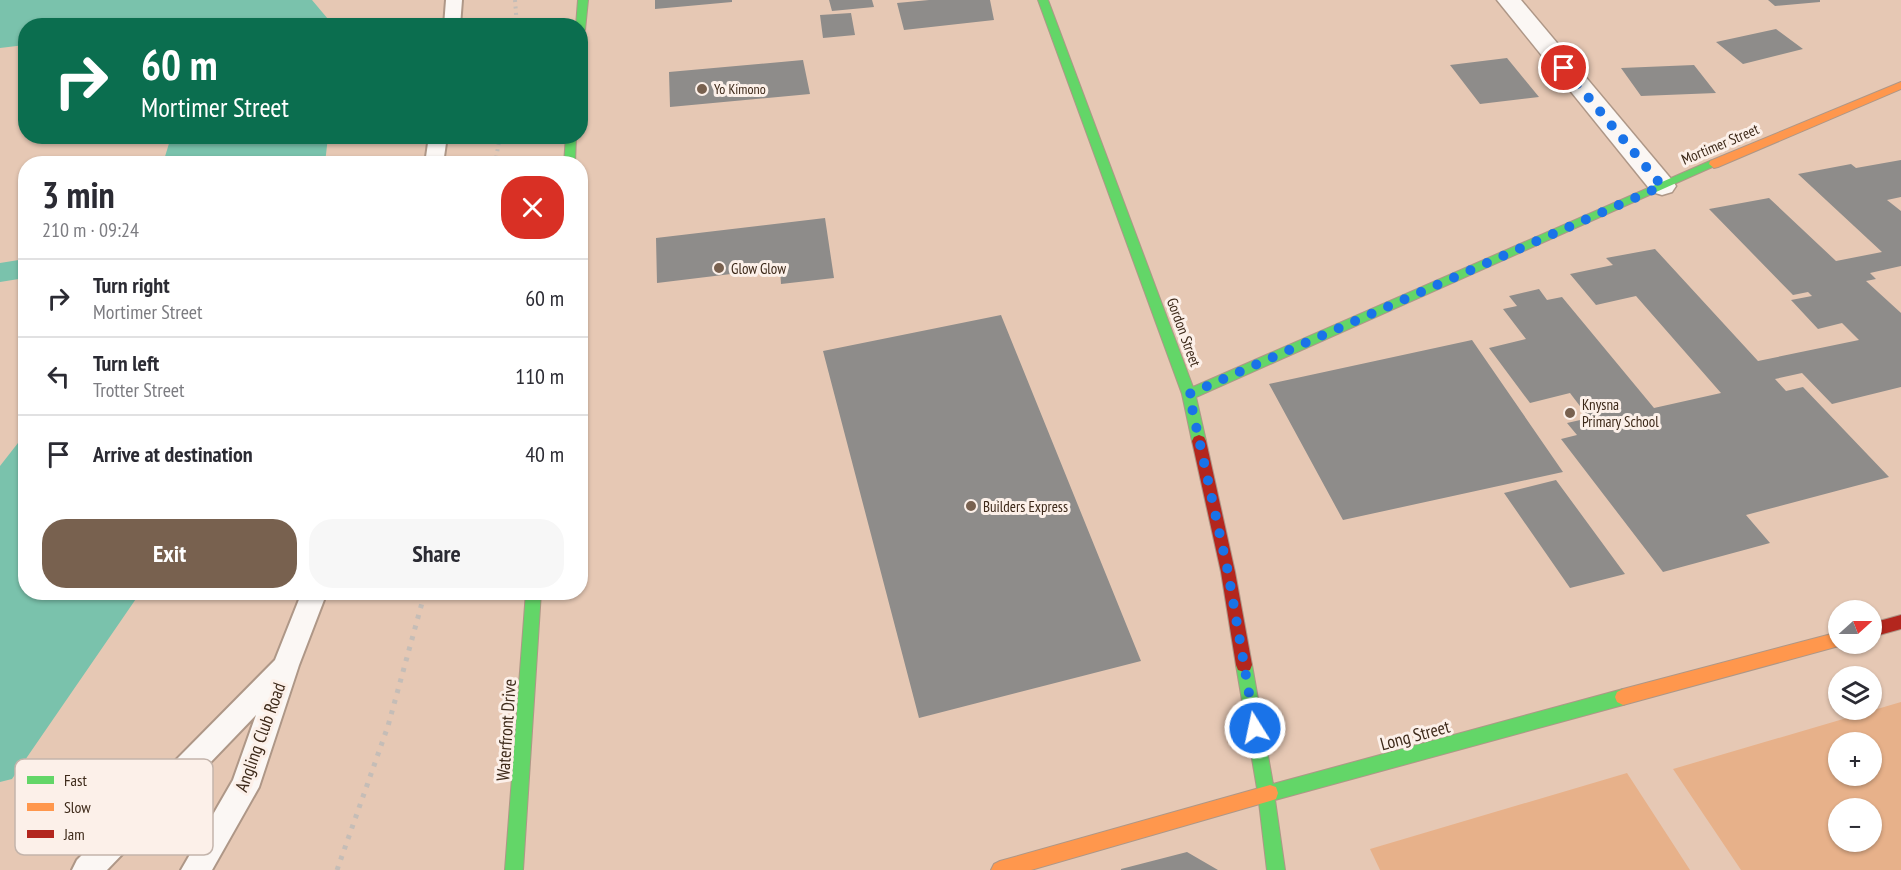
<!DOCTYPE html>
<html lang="en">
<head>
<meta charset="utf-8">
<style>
	body { margin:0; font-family:"PT Sans Narrow",sans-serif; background:#f7f7f7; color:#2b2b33; height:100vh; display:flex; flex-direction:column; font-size:22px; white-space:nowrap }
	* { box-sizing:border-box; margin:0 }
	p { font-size:20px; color:#7c7c81 }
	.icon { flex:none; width:33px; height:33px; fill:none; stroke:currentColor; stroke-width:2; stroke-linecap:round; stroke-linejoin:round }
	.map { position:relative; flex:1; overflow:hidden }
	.details { position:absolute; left:18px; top:156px; width:570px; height:444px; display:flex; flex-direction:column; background:#fff; border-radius:24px; box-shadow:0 2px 4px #0004 }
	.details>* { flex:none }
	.hud { position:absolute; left:18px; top:18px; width:570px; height:126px; border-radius:24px; box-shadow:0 2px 4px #0004; background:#0b6e4f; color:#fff; overflow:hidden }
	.needle { width:39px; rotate:69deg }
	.buttons { position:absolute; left:1828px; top:600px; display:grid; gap:12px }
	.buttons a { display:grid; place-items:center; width:54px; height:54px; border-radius:50%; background:#fff; box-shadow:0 2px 4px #0004; font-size:30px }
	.pin { position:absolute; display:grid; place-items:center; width:51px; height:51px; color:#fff; margin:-26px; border:3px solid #fff; border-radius:50%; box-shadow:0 2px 6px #0007 }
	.me { position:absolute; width:66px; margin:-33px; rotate:350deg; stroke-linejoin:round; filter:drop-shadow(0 0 4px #0008) }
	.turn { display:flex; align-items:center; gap:21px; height:126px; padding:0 24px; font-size:27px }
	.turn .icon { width:78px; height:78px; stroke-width:2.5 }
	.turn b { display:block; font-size:42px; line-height:51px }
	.round { display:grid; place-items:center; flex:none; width:63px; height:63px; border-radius:24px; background:#f7f7f7 }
	.headline { display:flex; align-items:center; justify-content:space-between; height:102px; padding:0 24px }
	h1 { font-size:36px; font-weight:800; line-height:45px }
	.action { display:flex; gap:12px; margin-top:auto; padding:12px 24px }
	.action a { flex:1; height:69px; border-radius:24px; background:#78614f; color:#fff; font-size:24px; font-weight:800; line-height:69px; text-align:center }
	.action a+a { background:#f7f7f7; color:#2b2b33 }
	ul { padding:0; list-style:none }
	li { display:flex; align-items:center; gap:18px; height:78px; padding:0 24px; border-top:2px solid #e1e1e2 }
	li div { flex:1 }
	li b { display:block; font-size:22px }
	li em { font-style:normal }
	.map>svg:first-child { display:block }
	.green { fill:#e7b18a; fill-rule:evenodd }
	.water { fill:#7ac2ac }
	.building { fill:#8e8c8a }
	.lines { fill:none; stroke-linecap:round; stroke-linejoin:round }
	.lane-casing { stroke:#ae9787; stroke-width:4 }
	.street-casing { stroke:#ae9787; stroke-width:3 }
	.fast-casing { stroke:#ae9787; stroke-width:2 }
	.slow-casing { stroke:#ae9787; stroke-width:2 }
	.jam-casing { stroke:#ae9787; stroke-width:2 }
	.lane { fill:#fbf7f4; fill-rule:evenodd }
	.street { fill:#fbf7f4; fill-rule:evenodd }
	.fast { fill:#63d668; fill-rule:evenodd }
	.slow { fill:#ff974d; fill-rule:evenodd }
	.jam { fill:#b3261e; fill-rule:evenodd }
	.rail-far1 { stroke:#c5bdb7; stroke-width:4; stroke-dasharray:2 4.5; stroke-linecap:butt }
	.rail { stroke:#c5bdb7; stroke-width:5; stroke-dasharray:4 7; stroke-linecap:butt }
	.route { stroke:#1a73e8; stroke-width:10; stroke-dasharray:0 18 }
	.poi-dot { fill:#78614f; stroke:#fcf0e9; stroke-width:2 }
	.labels { text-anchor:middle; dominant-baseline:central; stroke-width:6; stroke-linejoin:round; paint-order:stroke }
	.far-poi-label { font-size:14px; fill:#3d2919; stroke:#fcf0e9; text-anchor:start }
	.street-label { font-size:15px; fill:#3d2919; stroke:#fcf0e9 }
	.poi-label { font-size:15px; fill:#3d2919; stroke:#fcf0e9; text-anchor:start }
	.near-street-label { font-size:18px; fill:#3d2919; stroke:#fcf0e9 }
	.key { fill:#fcf0e9; stroke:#c3b4ab; stroke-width:1.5 }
	.key-label { font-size:16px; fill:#3d2919 }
</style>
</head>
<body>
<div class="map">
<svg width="1901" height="870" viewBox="0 0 1901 870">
	<rect width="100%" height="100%" fill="#e6c8b4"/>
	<path class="green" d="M1901 702V870H1741L1673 769ZM1839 742H1872V776H1839ZM1839 808H1872V842H1839Z
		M1627 773 1690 870H1380L1370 849Z"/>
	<path class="water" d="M0 0H312L333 25 26 26 25 45 0 48Z
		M171 137H328L325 163H163Z
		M25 259V278L0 282V263Z
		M25 434 26 592 140 593 12 779 0 782V466Z"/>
	<path class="building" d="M655 0H732V2L655 9Z
		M829 0H872L874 7 832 11Z
		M929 0H990L994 20 904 30 897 3Z
		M1768 0H1820V2L1775 6Z
		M851 13 855 35 823 38 820 15Z
		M1776 29 1803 49 1743 64 1716 42Z
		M1507 58 1539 97 1480 104 1450 65Z
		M803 60 810 94 670 107 669 72Z
		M1694 65 1716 93 1641 96 1621 68Z
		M1901 160V197L1887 200 1901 211V266L1870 273 1876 279 1866 281 1901 313V387L1832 404 1802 373 1775 379 1786 391 1803 387 1889 477 1746 515 1770 543 1663 572 1561 439 1577 435 1567 423 1589 418 1570 393 1530 403 1489 348 1526 339 1503 309 1517 306 1509 296 1539 289 1547 300 1562 297 1654 408 1721 393 1636 296 1596 305 1570 274 1613 265 1606 258 1655 249 1758 361 1859 340 1842 323 1818 329 1791 300 1812 296 1808 292 1793 295 1709 209 1769 198 1836 261 1882 252 1798 174 1851 164 1856 168Z
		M825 218 834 278 781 284 780 268 657 283 656 238Z
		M1001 315 1141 661 919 718 823 351Z
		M1472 340 1563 472 1343 520 1269 384Z
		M1556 480 1625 574 1570 588 1504 493Z
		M1187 852 1218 870H1121V869Z"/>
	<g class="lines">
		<defs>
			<path id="lane" d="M446 0H462L460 26H444Z
				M429 136H447L443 164H425Z
				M302 592H327L299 665 259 787 212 870H181L233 780 256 715 107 870H72L77 860 275 660Z"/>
			<path id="street" d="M1497 0H1521L1672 180 1676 186 1672 192 1662 195 1652 192Z"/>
			<path id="fast" d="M578 0H588L585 30 580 33V26H576Z
				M1038 0H1048L1193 387 1710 161 1714 160 1719 164 1196 397 1206 441 1204 445H1194L1192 441 1182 394Z
				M566 136H576L575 164H564Z
				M526 592H541L523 870H505Z
				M1244 658 1250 660 1252 665 1273 784 1623 689 1629 692 1631 697 1629 702 1623 705 1275 800 1285 870H1267L1258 794 1236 665 1238 660Z"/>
			<path id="slow" d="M1901 82V89L1718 167 1714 168 1709 164 1710 161Z
				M1839 632V644H1845L1839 646 1623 705 1617 702 1615 697 1617 692 1623 689Z
				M1270 785 1276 787 1278 793 1276 799 1270 801 1031 870H991L994 864 1000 861Z"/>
			<path id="jam" d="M1199 435 1204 437 1206 441 1235 572 1252 665 1250 670 1244 672 1238 670 1236 665 1221 572 1192 441 1194 437Z
				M1901 615V629L1872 637V623Z"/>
		</defs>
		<use href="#lane" class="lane-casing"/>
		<use href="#street" class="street-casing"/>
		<use href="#fast" class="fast-casing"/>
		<use href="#slow" class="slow-casing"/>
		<use href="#jam" class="jam-casing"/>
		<use href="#lane" class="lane"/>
		<use href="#street" class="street"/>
		<use href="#fast" class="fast"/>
		<use href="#slow" class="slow"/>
		<use href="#jam" class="jam"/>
		<path class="rail-far1" d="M515 0 517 26
			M495 164 500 136"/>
		<path class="rail" d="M337 870 388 726 425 592"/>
	</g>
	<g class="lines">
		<path class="route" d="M1255 728 1228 572 1189 394 1662 186 1564 68"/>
	</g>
	<g class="poi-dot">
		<circle cx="702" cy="89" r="6"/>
		<circle cx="719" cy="268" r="6"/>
		<circle cx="1570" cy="413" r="6"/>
		<circle cx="971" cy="506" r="6"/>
	</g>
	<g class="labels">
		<g class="far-poi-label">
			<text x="714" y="89">Yo Kimono</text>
		</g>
		<g class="street-label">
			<text transform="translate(1720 144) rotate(-23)">Mortimer Street</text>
			<text transform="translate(1184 332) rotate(70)">Gordon Street</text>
		</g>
		<g class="poi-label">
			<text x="731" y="268">Glow Glow</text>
			<text x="1582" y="404">Knysna<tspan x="1582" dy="17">Primary School</tspan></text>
			<text x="983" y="506">Builders Express</text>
		</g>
		<g class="near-street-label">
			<text transform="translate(506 730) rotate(-86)">Waterfront Drive</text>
			<text transform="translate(1415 735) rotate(-15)">Long Street</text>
			<text transform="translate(260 737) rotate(-70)">Angling Club Road</text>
		</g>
	</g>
	<rect x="15" y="759" width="198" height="96" rx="9" class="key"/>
	<rect x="27" y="776" width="27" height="8" fill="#63d668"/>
	<rect x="27" y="803" width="27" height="8" fill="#ff974d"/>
	<rect x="27" y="830" width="27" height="8" fill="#b3261e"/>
	<g class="key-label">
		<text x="64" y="786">Fast</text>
		<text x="64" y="813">Slow</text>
		<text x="64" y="840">Jam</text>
	</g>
</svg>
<div class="buttons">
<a><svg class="needle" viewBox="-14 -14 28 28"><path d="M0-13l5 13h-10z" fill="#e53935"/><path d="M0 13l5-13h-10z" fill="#7c7c81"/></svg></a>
<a><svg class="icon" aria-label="layers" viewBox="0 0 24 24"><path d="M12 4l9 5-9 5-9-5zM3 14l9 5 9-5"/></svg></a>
<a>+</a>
<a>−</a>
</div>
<div class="pin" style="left:1564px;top:68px;background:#d93025"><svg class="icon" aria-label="arrive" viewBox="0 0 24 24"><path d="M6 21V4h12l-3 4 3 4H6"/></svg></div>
<svg class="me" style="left:1255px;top:728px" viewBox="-20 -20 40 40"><circle r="17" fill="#1a73e8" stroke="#fff" stroke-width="3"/><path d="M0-11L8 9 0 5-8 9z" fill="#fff"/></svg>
<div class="hud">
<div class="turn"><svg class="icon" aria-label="right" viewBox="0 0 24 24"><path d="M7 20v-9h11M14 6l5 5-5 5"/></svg><div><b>60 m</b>Mortimer Street</div></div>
</div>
<section class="details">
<div class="headline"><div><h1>3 min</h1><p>210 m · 09:24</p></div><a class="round" style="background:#d93025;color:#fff"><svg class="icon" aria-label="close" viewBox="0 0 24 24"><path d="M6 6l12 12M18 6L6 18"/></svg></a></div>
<ul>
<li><svg class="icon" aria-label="right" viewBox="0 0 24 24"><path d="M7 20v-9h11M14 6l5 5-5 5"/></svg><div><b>Turn right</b><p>Mortimer Street</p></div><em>60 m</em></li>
<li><svg class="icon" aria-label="left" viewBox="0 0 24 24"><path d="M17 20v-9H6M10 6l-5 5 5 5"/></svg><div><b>Turn left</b><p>Trotter Street</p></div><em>110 m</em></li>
<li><svg class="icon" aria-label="arrive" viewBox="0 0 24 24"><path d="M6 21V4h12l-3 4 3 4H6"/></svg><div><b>Arrive at destination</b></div><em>40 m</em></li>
</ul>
<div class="action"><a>Exit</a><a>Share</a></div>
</section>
</div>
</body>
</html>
